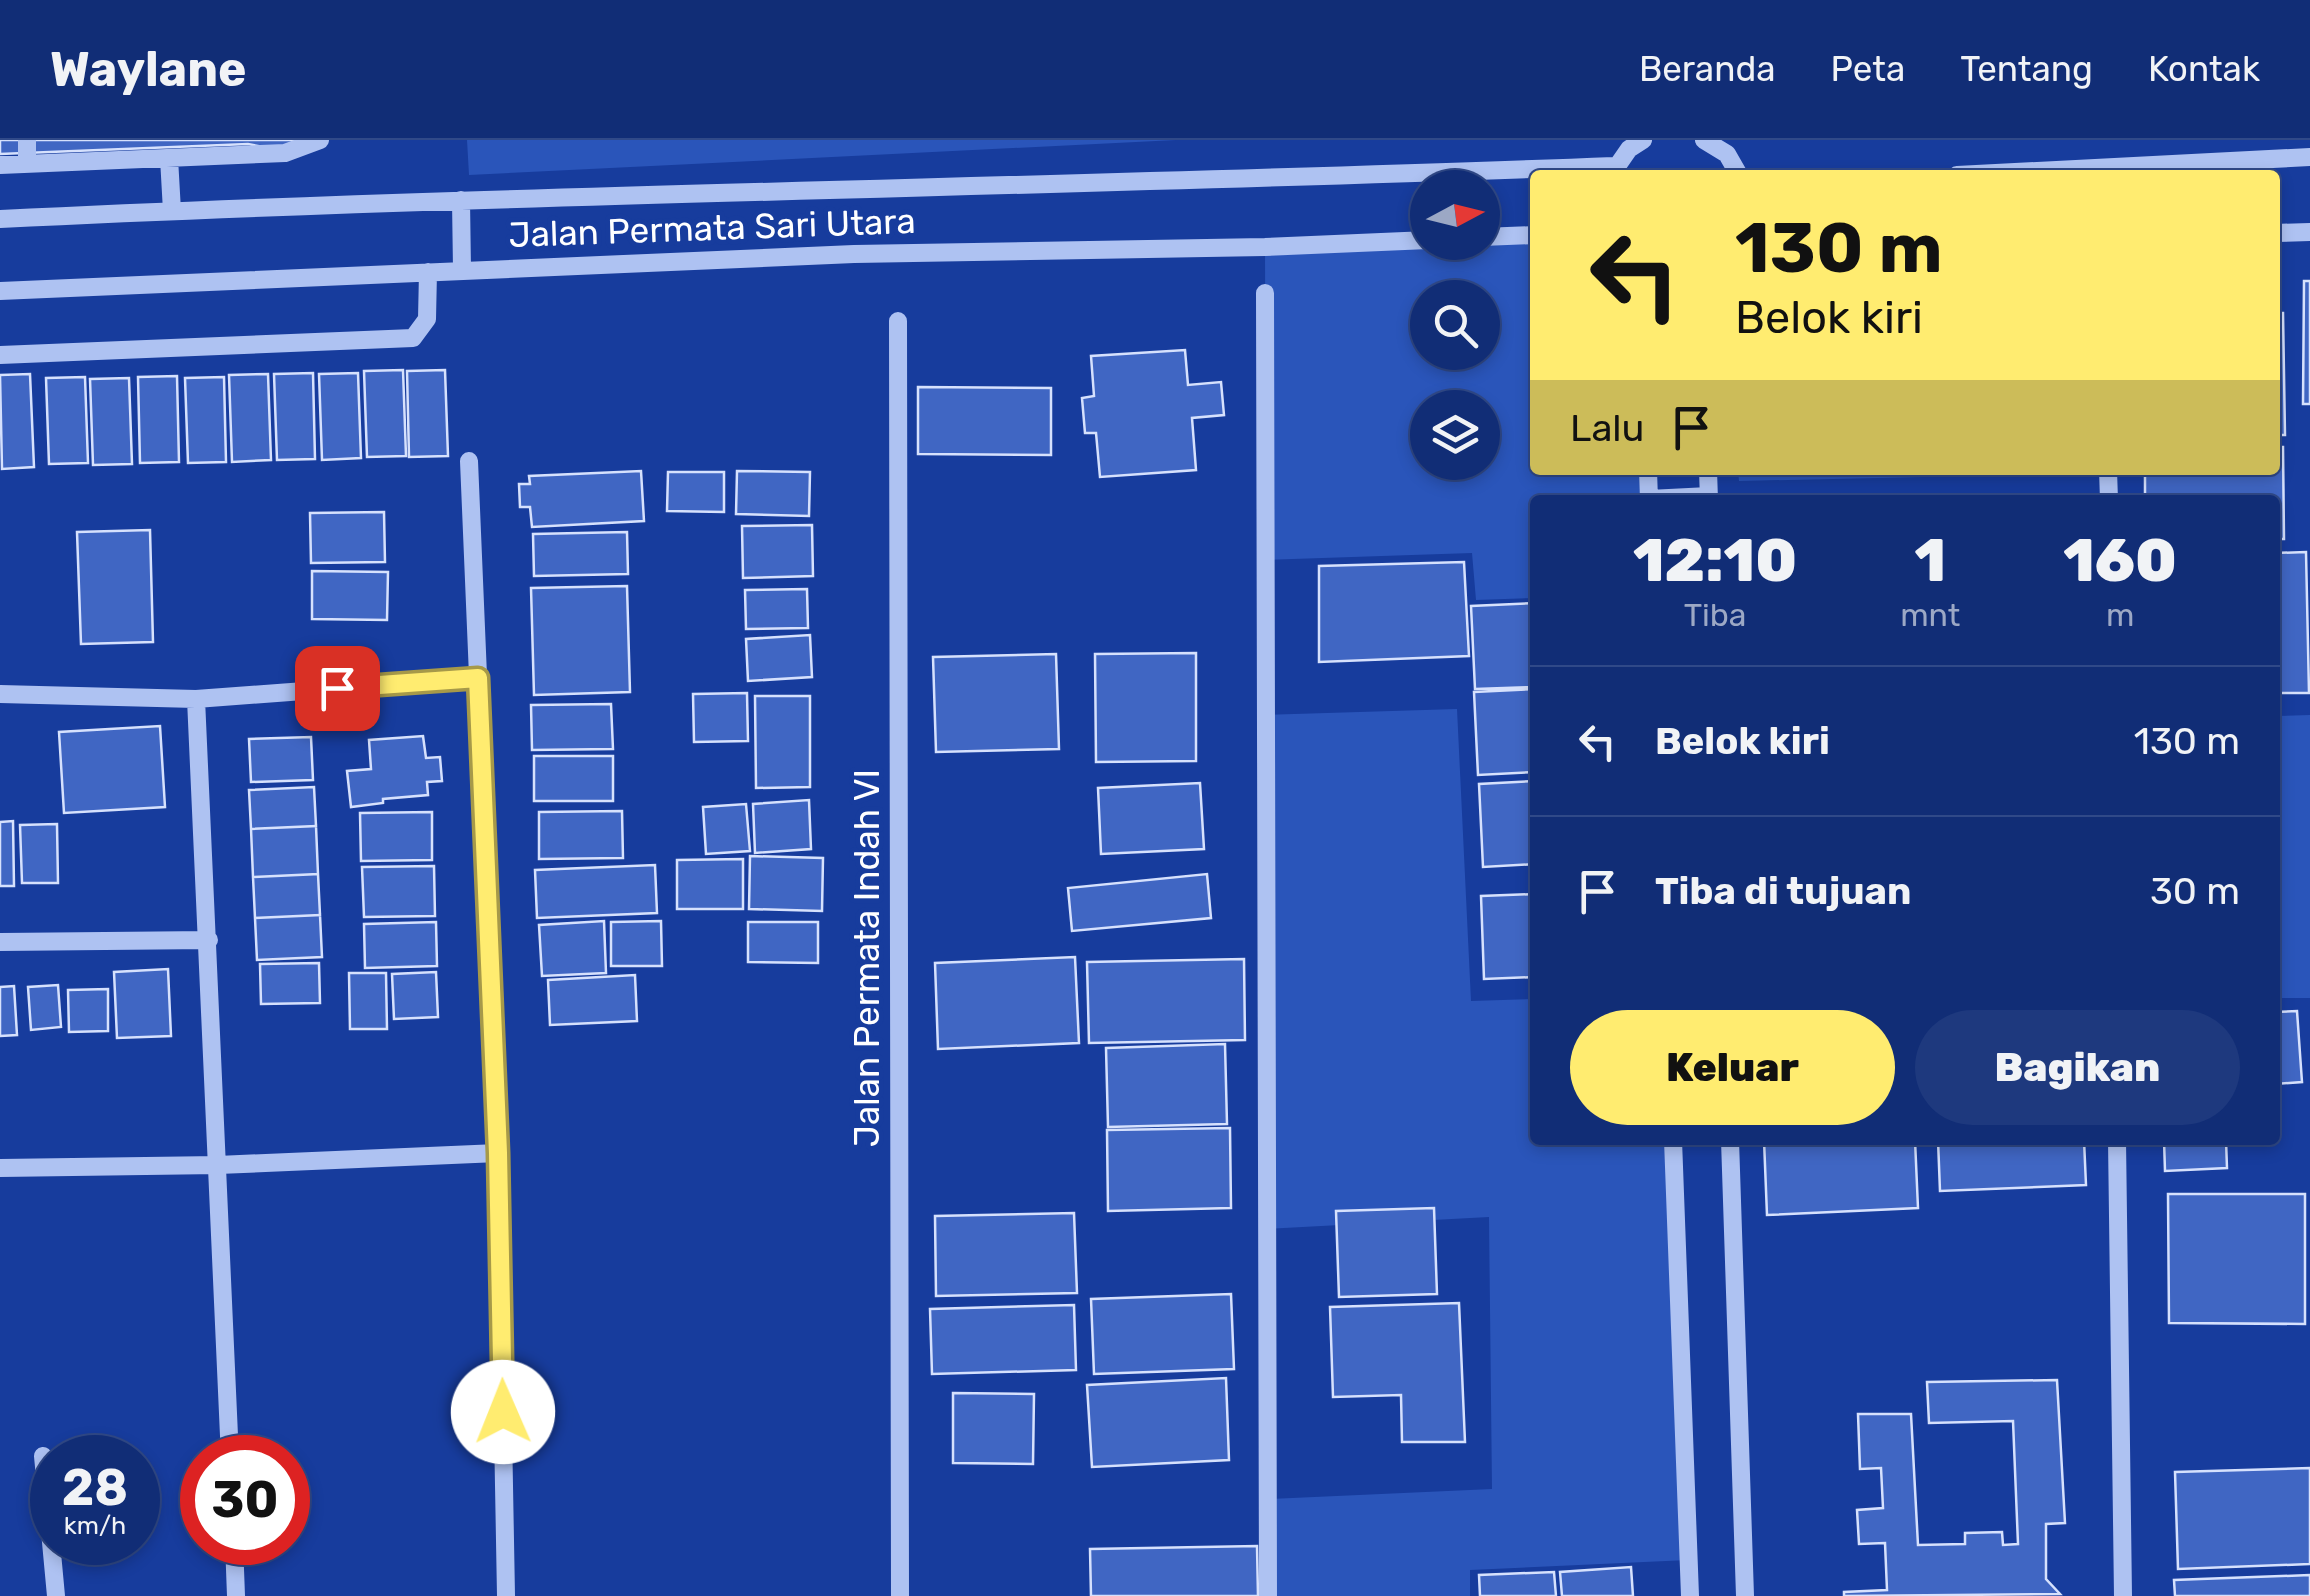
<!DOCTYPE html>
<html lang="id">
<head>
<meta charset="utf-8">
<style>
	body { margin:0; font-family:Rubik,sans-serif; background:#1e397e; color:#f1f3f6; height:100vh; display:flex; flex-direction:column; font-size:38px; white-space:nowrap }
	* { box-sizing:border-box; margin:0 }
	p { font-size:32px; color:#9ca8c5 }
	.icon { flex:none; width:55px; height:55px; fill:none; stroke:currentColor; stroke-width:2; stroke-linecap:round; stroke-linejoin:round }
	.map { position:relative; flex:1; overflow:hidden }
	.side { position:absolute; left:1530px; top:355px; width:750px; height:650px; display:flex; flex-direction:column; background:#112d76; border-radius:10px; box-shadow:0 5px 15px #0003,0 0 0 2px #304988 }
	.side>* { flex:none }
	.top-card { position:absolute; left:1530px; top:30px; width:750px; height:305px; border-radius:10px; box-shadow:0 5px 15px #0003,0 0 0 2px #304988; background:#ffec70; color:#111; overflow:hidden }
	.needle { width:65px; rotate:83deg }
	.buttons { position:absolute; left:1410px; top:30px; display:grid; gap:20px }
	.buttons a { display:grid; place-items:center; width:90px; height:90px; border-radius:50%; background:#112d76; box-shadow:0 5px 15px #0003,0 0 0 2px #304988; font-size:50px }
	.speed { position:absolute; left:30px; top:1295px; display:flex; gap:20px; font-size:50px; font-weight:700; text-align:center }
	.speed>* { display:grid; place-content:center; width:130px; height:130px; border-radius:50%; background:#112d76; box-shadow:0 5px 15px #0003,0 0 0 2px #304988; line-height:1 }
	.speed small { font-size:25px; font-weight:400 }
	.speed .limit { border:15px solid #d22; background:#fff; color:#111 }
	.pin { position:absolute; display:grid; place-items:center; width:85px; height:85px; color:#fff; margin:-42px; border-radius:20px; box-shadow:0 5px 15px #0006 }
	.me { position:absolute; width:110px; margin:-55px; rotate:359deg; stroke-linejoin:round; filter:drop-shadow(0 0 8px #0008) }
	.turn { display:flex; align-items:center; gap:35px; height:210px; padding:0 40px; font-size:45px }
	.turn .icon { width:130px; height:130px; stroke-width:2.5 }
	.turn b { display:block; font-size:70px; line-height:85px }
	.then { display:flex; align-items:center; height:95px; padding:0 40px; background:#0003; gap:20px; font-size:38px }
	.eta { display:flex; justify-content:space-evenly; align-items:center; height:170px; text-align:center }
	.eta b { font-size:60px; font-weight:800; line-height:70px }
	.primary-button { display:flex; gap:20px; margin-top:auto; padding:20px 40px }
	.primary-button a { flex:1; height:115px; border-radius:60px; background:#ffec70; color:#111; font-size:40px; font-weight:800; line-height:115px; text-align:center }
	.primary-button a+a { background:#1e397e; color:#f1f3f6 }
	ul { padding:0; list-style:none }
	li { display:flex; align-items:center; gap:30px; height:150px; padding:0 40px; border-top:2px solid #304988 }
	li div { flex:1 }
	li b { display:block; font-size:38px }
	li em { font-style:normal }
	header { display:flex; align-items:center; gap:60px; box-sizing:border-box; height:140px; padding:0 50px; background:#112d76; border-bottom:2px solid #304988 }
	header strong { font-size:48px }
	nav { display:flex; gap:55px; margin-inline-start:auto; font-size:35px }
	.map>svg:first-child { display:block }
	.green { fill:#2a55ba; fill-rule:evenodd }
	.building { fill:#4066c3; stroke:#d6e1fd; stroke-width:2.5 }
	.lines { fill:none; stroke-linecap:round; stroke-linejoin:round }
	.minor { stroke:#aec2f2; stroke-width:18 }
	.route-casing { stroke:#a69949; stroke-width:25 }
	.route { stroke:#ffec70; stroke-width:18 }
	.labels { text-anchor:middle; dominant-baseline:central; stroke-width:10; stroke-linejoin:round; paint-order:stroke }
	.street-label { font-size:35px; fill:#fff; stroke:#173c9d }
</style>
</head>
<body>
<header>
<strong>Waylane</strong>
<nav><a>Beranda</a><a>Peta</a><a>Tentang</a><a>Kontak</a></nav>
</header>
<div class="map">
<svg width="2310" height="1456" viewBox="0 0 2310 1456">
	<rect width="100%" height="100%" fill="#173c9d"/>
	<path class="green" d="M467 0H1176L469 35Z
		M1535 95V330H1648L1649 360H1535V458L1476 460 1472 413 1266 420 1265 107 1482 102ZM1428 158H1482V212H1428ZM1428 268H1482V322H1428Z
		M1738 330H2052L2053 334 1739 341Z
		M1457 569 1471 861 1535 859V1000H1673L1688 1420 1470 1430V1456H1268V1359L1492 1349 1489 1077 1267 1089 1266 575Z
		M2310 575V858H2275V576Z"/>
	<path class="building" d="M0 0H308L274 9 248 4 0 14Z
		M2304 141H2310V264H2303Z
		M2275 173H2283L2285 295H2275Z
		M1185 210 1188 245 1221 242 1224 275 1192 278 1196 330 1100 337 1096 293H1085L1082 258 1094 256 1091 216Z
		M403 230 406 316 367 317 364 231Z
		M445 230 448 316 409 317 407 231Z
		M313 233 315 319 277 320 274 234Z
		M358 233 361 318 322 320 319 234Z
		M30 234 34 327 2 329 0 235Z
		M268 234 271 320 232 322 229 235Z
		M177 236 179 322 140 323 138 237Z
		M85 237 88 323 49 324 46 238Z
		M224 237 226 322 188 323 185 238Z
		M129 238 132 324 93 325 90 239Z
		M918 247 1051 248V315L918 314Z
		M2275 307H2283L2284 399H2275V360H2145V330H2275Z
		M641 331 644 381 532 387 530 367H520L519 344H530L529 336Z
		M737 331 810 332 809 376 736 374Z
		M668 332H724V372L667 371Z
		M384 372 385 422 311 423 310 373Z
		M812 385 813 436 743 438 742 386Z
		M150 390 153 502 81 504 77 392Z
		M627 392 628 434 534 436 533 394Z
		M2306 412 2309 553H2275V413Z
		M1464 422 1469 516 1319 522V426Z
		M312 431 388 432 387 480 312 479Z
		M627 446 630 552 534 555 531 448Z
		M807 449 808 488 746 489 745 450Z
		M1535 463V547L1475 549 1471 466Z
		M810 495 812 537 748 541 746 499Z
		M1196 513V621L1096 622 1095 514Z
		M1056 514 1059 609 936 612 933 517Z
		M1535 549V632L1478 635 1474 552Z
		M747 553 748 601 694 602 693 554Z
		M755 556H810V647L756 648Z
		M611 564 613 609 532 610 531 565Z
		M160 586 165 667 64 673 59 592Z
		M423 596 426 618 440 617 442 641 427 642 428 655 383 659V663L351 667 347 631 371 629 369 600Z
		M311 597 313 640 251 642 249 599Z
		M534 616H613V661H534Z
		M1535 641V724L1483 727 1479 644Z
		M1200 643 1204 709 1101 714 1098 648Z
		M314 647 316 686 251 689 249 650Z
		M809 660 811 709 755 713 753 664Z
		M746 664 750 711 706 714 703 667Z
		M622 671 623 718 539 719V672Z
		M432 672V720L361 721 360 673Z
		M13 681 14 746H0V682Z
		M57 684 58 743H22L20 685Z
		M316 686 318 734 253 737 251 689Z
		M750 716 823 718 822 771 749 769Z
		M743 719V769H677V720Z
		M655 725 657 773 537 778 535 730Z
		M434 726 435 776 364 777 362 727Z
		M318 734 320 775 255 778 253 737Z
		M1207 734 1211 778 1072 791 1068 748Z
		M1535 754V837L1484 839 1481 756Z
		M320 775 322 817 257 820 255 778Z
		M604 781 606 833 542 836 539 785Z
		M661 781 662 826H611V782Z
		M436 782 437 826 365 828 364 784Z
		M748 782H818V823L748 822Z
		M1075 817 1079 903 938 909 935 823Z
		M1244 819 1245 900 1089 903 1087 822Z
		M319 823 320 863 261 864 260 824Z
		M168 829 171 896 117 898 114 832Z
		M436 832 438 877 394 879 392 834Z
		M349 833H386L387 889H350Z
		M635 835 637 881 550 885 548 840Z
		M58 845 61 887 31 890 28 847Z
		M14 846 17 895 0 896V847Z
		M108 849V891L69 892 68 850Z
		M2297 871 2302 942 2275 944V872Z
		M1225 904 1227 984 1108 987 1106 908Z
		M1230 988 1231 1068 1108 1071 1107 990Z
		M1764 1000H1915L1918 1068 1767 1075Z
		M1938 1000H2084L2086 1045 1940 1051Z
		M2164 1000H2226L2227 1028 2165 1031Z
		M2168 1054H2305V1184L2169 1183Z
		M1434 1068 1437 1154 1339 1157 1336 1071Z
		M1074 1073 1077 1153 936 1156 935 1076Z
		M1231 1154 1234 1229 1094 1234 1091 1159Z
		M1459 1163 1465 1302H1402L1401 1255 1333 1257 1330 1167Z
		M1074 1165 1076 1230 932 1234 930 1169Z
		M1226 1238 1229 1320 1092 1327 1087 1245Z
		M2057 1240 2065 1383 2046 1384V1439L2060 1454 1844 1456V1452L1887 1450 1885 1403 1859 1404 1857 1370 1883 1368 1881 1328 1860 1329 1858 1274H1911L1918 1405 1965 1404V1393L2002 1392 2003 1405 2018 1404 2013 1281 1929 1283 1927 1242Z
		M953 1253 1034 1254 1033 1324 953 1323Z
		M2310 1328V1424L2178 1429 2175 1332Z
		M1257 1406 1258 1456H1091L1090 1409Z
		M1631 1427 1633 1456H1562L1560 1432Z
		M1554 1432 1556 1456H1480L1479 1435Z
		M2310 1435V1456H2175L2174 1440Z"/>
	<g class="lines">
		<path class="minor" d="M27 0V24
			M1704 0 1727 14 1739 35
			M169 18 172 71
			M0 25 285 13 320 0
			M1611 35 1629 9 1643 0
			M1957 35 2310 17
			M461 60 462 130
			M0 79C538 53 1076 47 1614 26
			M2275 93 2310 92
			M1482 97 1535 95
			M0 151 854 114 1265 107 1428 100
			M1265 153 1268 1456
			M898 181 900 1456
			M0 215 413 198 427 179 428 132
			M469 321 498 1013 506 1456
			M1648 330 1649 360
			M1708 330 1709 360
			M2108 330 2109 360
			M1649 359 1709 356
			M0 554 196 559 477 538
			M196 559 230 1318
			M0 802 209 800
			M1673 1000 1690 1456
			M1730 1000 1745 1456
			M2117 1000 2123 1456
			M0 1028 218 1025 498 1013
			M43 1316 56 1456
			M234 1402 236 1456"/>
	</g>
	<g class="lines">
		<defs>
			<path id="route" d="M337 548 478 538 498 1013 503 1272"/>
		</defs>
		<use href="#route" class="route-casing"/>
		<use href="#route" class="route"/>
	</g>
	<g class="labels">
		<g class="street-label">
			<text transform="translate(712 88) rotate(-2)">Jalan Permata Sari Utara</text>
			<text transform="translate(867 818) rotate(-90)">Jalan Permata Indah VI</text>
		</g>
	</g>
</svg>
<div class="buttons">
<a><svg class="needle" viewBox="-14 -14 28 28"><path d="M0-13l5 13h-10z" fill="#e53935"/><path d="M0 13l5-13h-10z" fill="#9ca8c5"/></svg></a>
<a><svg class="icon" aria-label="search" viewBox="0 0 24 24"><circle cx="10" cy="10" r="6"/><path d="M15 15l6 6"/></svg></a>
<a><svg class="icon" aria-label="layers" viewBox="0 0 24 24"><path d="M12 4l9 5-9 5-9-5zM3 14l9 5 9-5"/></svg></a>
</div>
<div class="speed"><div>28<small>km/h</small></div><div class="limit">30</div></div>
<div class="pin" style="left:337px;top:548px;background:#d93025"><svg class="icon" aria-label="arrive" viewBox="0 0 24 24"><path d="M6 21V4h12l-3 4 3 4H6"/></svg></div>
<svg class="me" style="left:503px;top:1272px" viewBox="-20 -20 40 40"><circle r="19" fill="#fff"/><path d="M0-13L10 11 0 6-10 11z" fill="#ffec70"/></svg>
<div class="top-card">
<div class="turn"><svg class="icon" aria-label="left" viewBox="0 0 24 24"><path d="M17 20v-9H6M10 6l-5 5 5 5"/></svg><div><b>130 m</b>Belok kiri</div></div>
<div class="then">Lalu<svg class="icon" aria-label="arrive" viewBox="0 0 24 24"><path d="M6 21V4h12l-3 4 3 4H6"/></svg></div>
</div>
<section class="side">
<div class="eta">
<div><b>12:10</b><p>Tiba</p></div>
<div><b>1</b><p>mnt</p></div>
<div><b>160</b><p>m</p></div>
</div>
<ul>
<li><svg class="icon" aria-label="left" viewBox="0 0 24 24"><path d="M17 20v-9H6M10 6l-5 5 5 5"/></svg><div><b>Belok kiri</b></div><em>130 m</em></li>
<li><svg class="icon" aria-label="arrive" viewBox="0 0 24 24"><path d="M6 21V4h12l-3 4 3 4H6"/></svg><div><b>Tiba di tujuan</b></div><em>30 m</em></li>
</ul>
<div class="primary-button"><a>Keluar</a><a>Bagikan</a></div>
</section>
</div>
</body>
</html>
